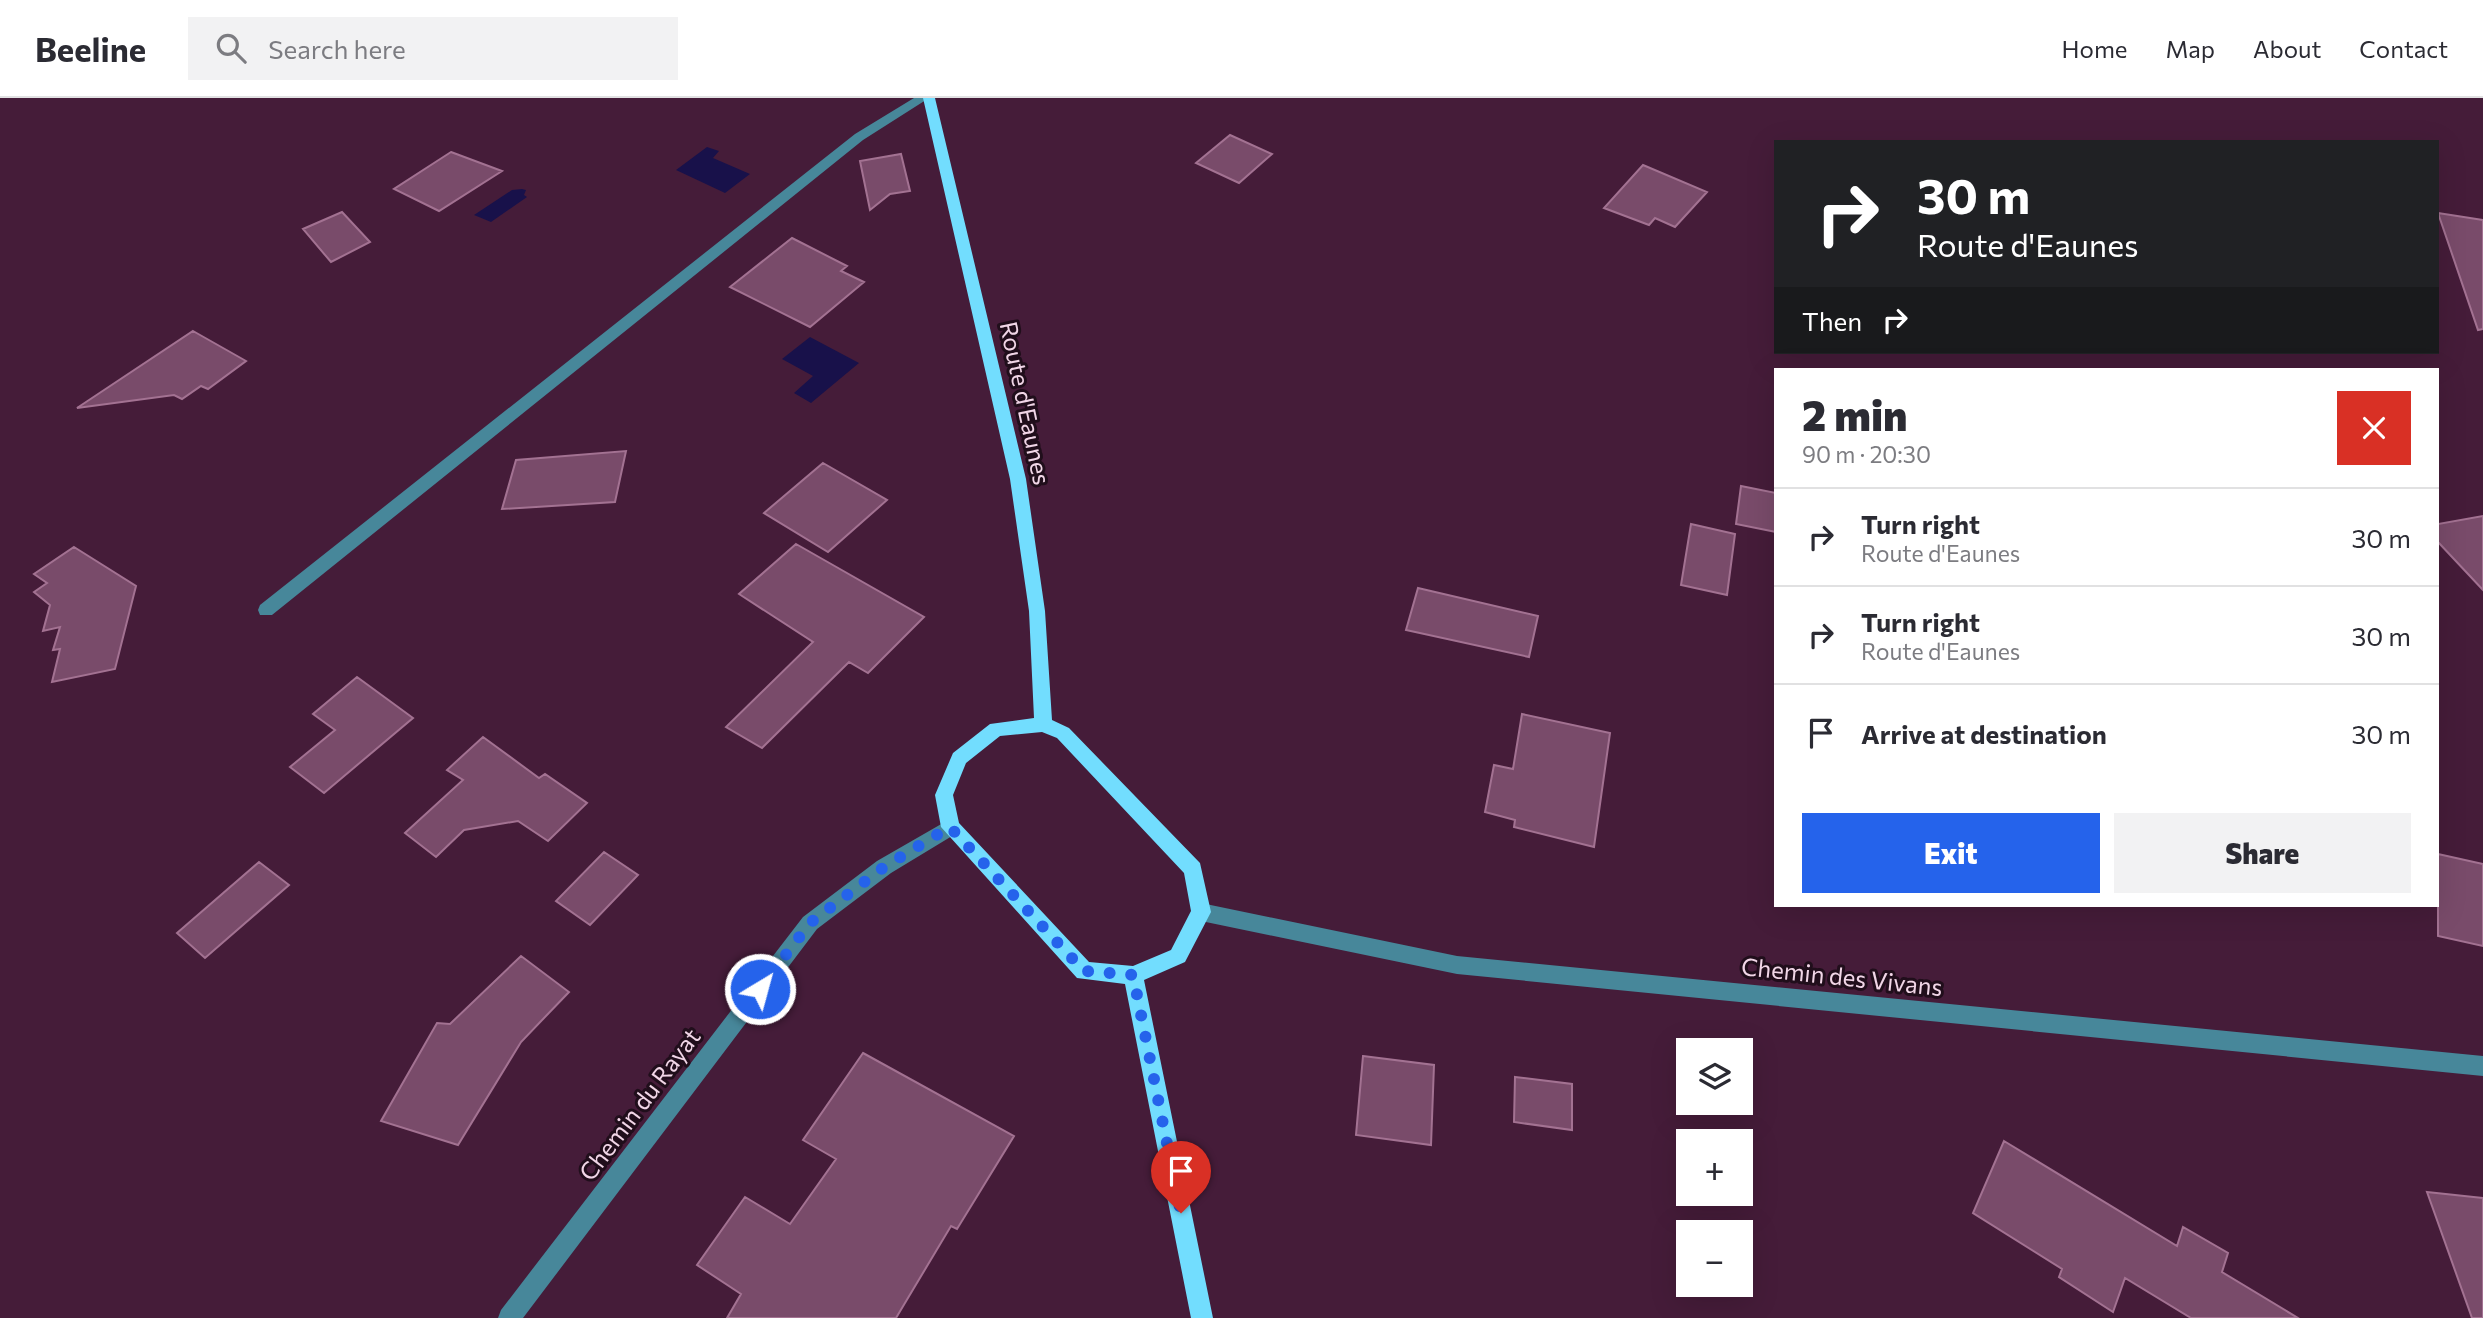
<!DOCTYPE html>
<html lang="en">
<head>
<meta charset="utf-8">
<style>
	body { margin:0; font-family:Commissioner,sans-serif; background:#f2f2f3; color:#2b2b33; height:100vh; display:flex; flex-direction:column; font-size:26px; white-space:nowrap }
	* { box-sizing:border-box; margin:0 }
	p { font-size:23px; color:#7c7c81 }
	.icon { flex:none; width:38px; height:38px; fill:none; stroke:currentColor; stroke-width:2; stroke-linecap:round; stroke-linejoin:round }
	.map { position:relative; flex:1; overflow:hidden }
	.sheet { position:absolute; left:1774px; top:270px; width:665px; height:539px; display:flex; flex-direction:column; background:#fff; border-radius:0px; box-shadow:0 7px 28px #0002 }
	.sheet>* { flex:none }
	.top-card { position:absolute; left:1774px; top:42px; width:665px; height:214px; border-radius:0px; box-shadow:0 7px 28px #0002; background:#202124; color:#fff; overflow:hidden }
	.controls { position:absolute; left:1676px; top:940px; display:grid; gap:14px }
	.controls a { display:grid; place-items:center; width:77px; height:77px; border-radius:0px; background:#fff; box-shadow:0 7px 28px #0002; font-size:35px }
	.pin { position:absolute; display:grid; place-items:center; width:60px; height:60px; color:#fff; margin:-72px -30px; border-radius:50% 50% 50% 0; rotate:-45deg; box-shadow:0 0 7px #0007 }
	.pin .icon { rotate:45deg }
	.me { position:absolute; width:77px; margin:-38px; rotate:37deg; stroke-linejoin:round; filter:drop-shadow(0 0 5px #0008) }
	.turn { display:flex; align-items:center; gap:24px; height:147px; padding:0 28px; font-size:32px }
	.turn .icon { width:91px; height:91px; stroke-width:2.5 }
	.turn b { display:block; font-size:49px; line-height:60px }
	.then { display:flex; align-items:center; height:66px; padding:0 28px; background:#0003; gap:14px; font-size:26px }
	.round { display:grid; place-items:center; flex:none; width:74px; height:74px; border-radius:0px; background:#f2f2f3 }
	.head { display:flex; align-items:center; justify-content:space-between; height:119px; padding:0 28px }
	h1 { font-size:42px; font-weight:800; line-height:52px }
	.action { display:flex; gap:14px; margin-top:auto; padding:14px 28px }
	.action a { flex:1; height:80px; border-radius:0px; background:#2563eb; color:#fff; font-size:28px; font-weight:800; line-height:80px; text-align:center }
	.action a+a { background:#f2f2f3; color:#2b2b33 }
	ul { padding:0; list-style:none }
	li { display:flex; align-items:center; gap:21px; height:98px; padding:0 28px; border-top:2px solid #e1e1e2 }
	li div { flex:1 }
	li b { display:block; font-size:26px }
	li em { font-style:normal }
	header { display:flex; align-items:center; gap:42px; box-sizing:border-box; height:98px; padding:0 35px; background:#fff; border-bottom:2px solid #e1e1e2 }
	header strong { font-size:33px }
	nav { display:flex; gap:38px; margin-inline-start:auto; font-size:24px }
	.search { width:490px; height:63px; background:#f2f2f3; display:flex; align-items:center; gap:18px; box-sizing:border-box; padding:0 24px; border-radius:0px; color:#7c7c81; font-size:26px }
	.map>svg:first-child { display:block }
	.water { fill:#18114a }
	.building { fill:#794b6a; stroke:#a37292; stroke-width:2 }
	.lines { fill:none; stroke-linecap:round; stroke-linejoin:round }
	.minor { fill:#47879a; fill-rule:evenodd }
	.major { fill:#72ddfe; fill-rule:evenodd }
	.route { stroke:#2563eb; stroke-width:12; stroke-dasharray:0 21.6 }
	.labels { text-anchor:middle; dominant-baseline:central; stroke-width:6; stroke-linejoin:round; paint-order:stroke }
	.street-label { font-size:24px; fill:#f1d6e7; stroke:#200e1b }
</style>
</head>
<body>
<header>
<strong>Beeline</strong>
<div class="search"><svg class="icon" aria-label="search" viewBox="0 0 24 24"><circle cx="10" cy="10" r="6"/><path d="M15 15l6 6"/></svg>Search here</div>
<nav><a>Home</a><a>Map</a><a>About</a><a>Contact</a></nav>
</header>
<div class="map">
<svg width="2483" height="1220" viewBox="0 0 2483 1220">
	<rect width="100%" height="100%" fill="#451c39"/>
	<path class="water" d="M707 49 719 53 713 60 750 76 725 95 676 72Z
		M522 91 526 92 524 97 527 99 491 124 474 117 512 92Z
		M810 239 859 265 811 305 794 295 813 278 782 261Z"/>
	<path class="building" d="M1230 37 1272 56 1239 85 1196 65Z
		M451 54 502 73 439 113 394 91Z
		M901 56 910 93 890 96 870 112 860 63Z
		M1643 67 1707 94 1675 129 1655 120 1649 127 1604 110Z
		M342 114 370 144 331 164 303 131Z
		M2438 115 2483 122V231L2478 232Z
		M792 140 847 168 841 173 864 184 810 229 730 189Z
		M193 233 246 263 208 291 201 288 182 301 174 297 77 310Z
		M626 353 615 404 502 411 516 362Z
		M823 365 887 402 828 454 764 415Z
		M1741 388 1776 395V434L1736 426Z
		M2483 418V492L2438 444V426Z
		M1691 426 1735 436 1727 497 1681 487Z
		M796 446 924 519 868 575 849 564 762 650 726 629 813 544 739 496Z
		M74 449 136 488 115 571 52 584 60 551 53 552 60 529 43 533 50 507 34 494 47 485 34 476Z
		M1418 490 1538 518 1529 559 1406 532Z
		M357 579 413 620 324 695 290 669 335 632 313 616Z
		M1522 616 1610 635 1594 749 1514 729 1515 722 1485 714 1494 667 1513 671Z
		M483 639 539 680 545 676 587 705 548 743 518 723 464 732 436 759 405 735 463 682 447 672Z
		M604 754 638 777 590 827 556 803Z
		M2438 756 2483 766V848L2438 838Z
		M259 764 289 787 205 860 177 835Z
		M521 858 569 894 521 944 458 1047 381 1023 437 925 450 926Z
		M863 955 1014 1038 957 1131 951 1128 896 1220H727L741 1196 697 1167 745 1099 790 1126 836 1061 803 1042Z
		M1363 958 1434 967 1431 1047 1356 1037Z
		M1515 979 1572 986V1032L1514 1024Z
		M2004 1043 2177 1148 2183 1129 2228 1155 2222 1174 2298 1220H2191L2125 1180 2113 1214 2059 1179 2062 1171 1973 1115Z
		M2427 1094 2483 1100V1220H2472Z"/>
	<g class="lines">
		<path class="minor" d="M914 0H929L863 42 272 517H260L258 512 260 507 855 36Z
			M950 721 957 723 959 729 957 735 891 775 817 831 523 1220H498L501 1212 803 819 877 763Z
			M1201 805 1457 858 2483 958V978L1457 876 1201 823 1194 820 1191 814 1194 808Z"/>
		<path class="major" d="M923 0H935L1026 381 1045 513 1052 622 1069 630 1200 765 1211 814 1185 864 1144 882 1213 1220H1191L1125 886 1077 880 941 729 935 697 953 655 990 626 1034 620 1029 513 1010 381ZM1042 634 1057 640 1184 775 1191 813 1171 852 1133 868 1089 864 959 725 953 697 966 665 1000 638Z"/>
	</g>
	<g class="lines">
		<path class="route" d="M760 891 810 825 884 769 950 729 1084 873 1133 877 1181 1115"/>
	</g>
	<g class="labels">
		<g class="street-label">
			<text transform="translate(1026 305) rotate(78)">Route d'Eaunes</text>
			<text transform="translate(1842 878) rotate(6)">Chemin des Vivans</text>
			<text transform="translate(639 1006) rotate(-53)">Chemin du Rayat</text>
		</g>
	</g>
</svg>
<div class="controls">
<a><svg class="icon" aria-label="layers" viewBox="0 0 24 24"><path d="M12 4l9 5-9 5-9-5zM3 14l9 5 9-5"/></svg></a>
<a>+</a>
<a>−</a>
</div>
<div class="pin" style="left:1181px;top:1115px;background:#d93025"><svg class="icon" aria-label="arrive" viewBox="0 0 24 24"><path d="M6 21V4h12l-3 4 3 4H6"/></svg></div>
<svg class="me" style="left:760px;top:891px" viewBox="-20 -20 40 40"><circle r="17" fill="#2563eb" stroke="#fff" stroke-width="3"/><path d="M0-11L8 9 0 5-8 9z" fill="#fff"/></svg>
<div class="top-card">
<div class="turn"><svg class="icon" aria-label="right" viewBox="0 0 24 24"><path d="M7 20v-9h11M14 6l5 5-5 5"/></svg><div><b>30 m</b>Route d'Eaunes</div></div>
<div class="then">Then<svg class="icon" aria-label="right" viewBox="0 0 24 24"><path d="M7 20v-9h11M14 6l5 5-5 5"/></svg></div>
</div>
<section class="sheet">
<div class="head"><div><h1>2 min</h1><p>90 m · 20:30</p></div><a class="round" style="background:#d93025;color:#fff"><svg class="icon" aria-label="close" viewBox="0 0 24 24"><path d="M6 6l12 12M18 6L6 18"/></svg></a></div>
<ul>
<li><svg class="icon" aria-label="right" viewBox="0 0 24 24"><path d="M7 20v-9h11M14 6l5 5-5 5"/></svg><div><b>Turn right</b><p>Route d'Eaunes</p></div><em>30 m</em></li>
<li><svg class="icon" aria-label="right" viewBox="0 0 24 24"><path d="M7 20v-9h11M14 6l5 5-5 5"/></svg><div><b>Turn right</b><p>Route d'Eaunes</p></div><em>30 m</em></li>
<li><svg class="icon" aria-label="arrive" viewBox="0 0 24 24"><path d="M6 21V4h12l-3 4 3 4H6"/></svg><div><b>Arrive at destination</b></div><em>30 m</em></li>
</ul>
<div class="action"><a>Exit</a><a>Share</a></div>
</section>
</div>
</body>
</html>
